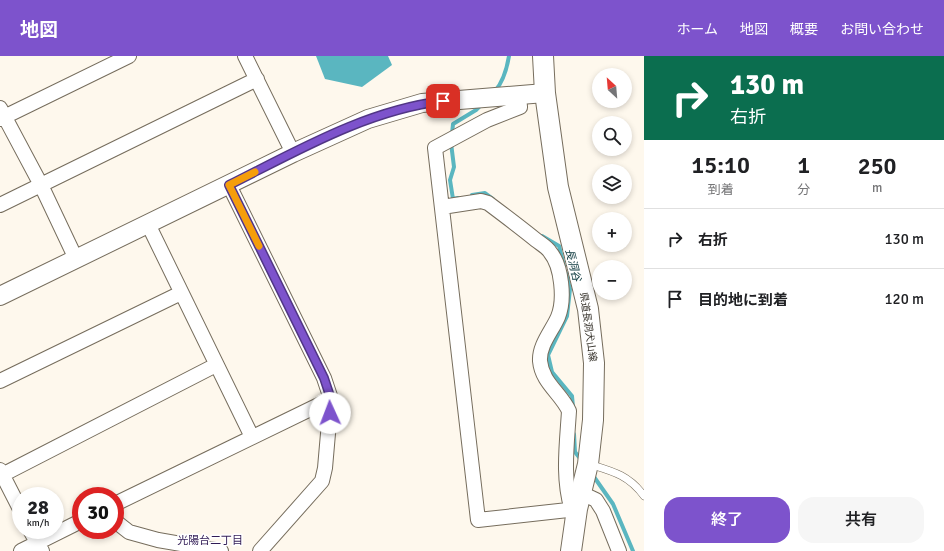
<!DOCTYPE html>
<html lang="ja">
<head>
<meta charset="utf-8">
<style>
	body { margin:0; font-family:Signika,"Noto Sans JP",sans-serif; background:#f6f6f6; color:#202124; height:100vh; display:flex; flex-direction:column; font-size:15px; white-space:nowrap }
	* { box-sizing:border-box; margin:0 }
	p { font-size:13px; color:#757577 }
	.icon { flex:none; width:22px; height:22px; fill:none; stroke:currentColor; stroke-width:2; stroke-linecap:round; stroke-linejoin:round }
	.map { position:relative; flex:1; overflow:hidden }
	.side { display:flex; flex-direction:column; background:#fff; width:300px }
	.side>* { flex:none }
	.hud { background:#0b6e4f; color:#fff; overflow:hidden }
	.needle { width:26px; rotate:334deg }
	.tools { position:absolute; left:592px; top:12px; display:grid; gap:8px }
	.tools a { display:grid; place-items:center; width:40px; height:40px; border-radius:50%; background:#fff; box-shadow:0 2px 6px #0003; font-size:20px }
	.speed { position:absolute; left:12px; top:431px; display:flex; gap:8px; font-size:20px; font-weight:700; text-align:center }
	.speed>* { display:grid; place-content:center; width:52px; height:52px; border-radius:50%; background:#fff; box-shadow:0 2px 6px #0003; line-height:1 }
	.speed small { font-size:10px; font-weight:400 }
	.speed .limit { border:6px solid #d22; background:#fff; color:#111 }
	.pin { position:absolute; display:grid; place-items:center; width:34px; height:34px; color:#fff; margin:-17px; border-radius:8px; box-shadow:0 2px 6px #0006 }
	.me { position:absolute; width:44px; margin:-22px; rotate:358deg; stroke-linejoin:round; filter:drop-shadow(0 0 3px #0008) }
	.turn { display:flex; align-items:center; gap:14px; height:84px; padding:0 20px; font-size:18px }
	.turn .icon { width:52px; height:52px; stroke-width:2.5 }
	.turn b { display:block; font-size:28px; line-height:34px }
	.eta { display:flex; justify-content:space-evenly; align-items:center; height:68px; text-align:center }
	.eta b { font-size:24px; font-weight:600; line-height:28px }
	.cta { display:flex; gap:8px; margin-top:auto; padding:8px 20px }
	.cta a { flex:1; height:46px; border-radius:16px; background:#7d53cc; color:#fff; font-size:16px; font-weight:600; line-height:46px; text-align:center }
	.cta a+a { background:#f6f6f6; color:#202124 }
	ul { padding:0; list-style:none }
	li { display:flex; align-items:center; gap:12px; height:60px; padding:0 20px; border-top:1px solid #e0e0e0 }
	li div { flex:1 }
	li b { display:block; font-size:15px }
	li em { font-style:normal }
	header { display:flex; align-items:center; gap:24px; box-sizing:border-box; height:56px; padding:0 20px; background:#7d53cc; color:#fff }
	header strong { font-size:19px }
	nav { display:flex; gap:22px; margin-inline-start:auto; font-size:14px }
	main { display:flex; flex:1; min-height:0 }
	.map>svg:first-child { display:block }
	.water { fill:#5ab6c0 }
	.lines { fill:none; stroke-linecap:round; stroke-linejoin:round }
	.stream { stroke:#5ab6c0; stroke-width:4 }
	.service-casing { stroke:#766d5d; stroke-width:8 }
	.minor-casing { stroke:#766d5d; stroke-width:16 }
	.tertiary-casing { stroke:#766d5d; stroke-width:20 }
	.secondary-casing { stroke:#766d5d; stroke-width:22 }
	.service { stroke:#fff; stroke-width:7 }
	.minor { stroke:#fff; stroke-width:14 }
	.tertiary { stroke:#fff; stroke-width:18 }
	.secondary { stroke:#fff; stroke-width:20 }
	.route-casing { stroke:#513685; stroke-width:10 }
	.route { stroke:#7d53cc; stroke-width:7 }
	.slow { stroke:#f59e0b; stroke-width:7 }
	.labels { text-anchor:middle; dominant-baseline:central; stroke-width:3; stroke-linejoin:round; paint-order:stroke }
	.street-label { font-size:10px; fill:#36322b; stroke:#fff }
	.water-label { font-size:11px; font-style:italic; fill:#0e3a3f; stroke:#fff }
	.neighbourhood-label { font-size:11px; fill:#301b55; stroke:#fff }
</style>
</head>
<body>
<header>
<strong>地図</strong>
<nav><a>ホーム</a><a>地図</a><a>概要</a><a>お問い合わせ</a></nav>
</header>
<main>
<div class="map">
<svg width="644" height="495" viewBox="0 0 644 495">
	<rect width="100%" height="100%" fill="#fef8ed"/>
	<path class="water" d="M316 0H388L392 9 362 31 325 23Z"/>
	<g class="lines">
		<path class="stream" d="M495 35C503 26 507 12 509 0
			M452 78 453 68 476 54 482 48
			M451 87 454 111 450 124 453 143 458 142
			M472 139 485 137 493 143
			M542 180 559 190 564 210
			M566 217 570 233 567 260 548 299 552 316 572 340 573 351
			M574 378 575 396 582 405
			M592 418 613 448 633 495"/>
		<defs>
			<path id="service" d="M589 408C612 415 629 419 644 440"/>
			<path id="minor" d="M245 0 293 97
				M519 40 520 51 487 64 435 92 478 464 577 453
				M0 52 41 129 76 203
				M0 63 129 0
				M229 129 324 322 331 343 325 412 322 425 260 495
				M0 149 257 23
				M442 151 481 145 488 147C504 159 520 171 536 184 541 188 547 191 550 196 562 210 565 244 558 261 552 275 539 289 540 305 542 327 561 337 569 355 567 388 562 422 572 454
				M148 168 252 381
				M0 325 181 237
				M0 414 21 455
				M2 419 216 309
				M581 437 596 444 603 455 619 495
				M115 448 331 343
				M115 465 129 476 158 484 221 495
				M30 474 42 495
				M21 495 81 465"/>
			<path id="tertiary" d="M0 240 293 97 368 63 422 47 545 37"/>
			<path id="secondary" d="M543 0 545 37 558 131 588 253 594 307 593 364 588 408 577 453 571 495"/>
		</defs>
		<use href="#service" class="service-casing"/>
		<use href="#minor" class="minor-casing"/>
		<use href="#tertiary" class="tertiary-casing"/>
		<use href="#secondary" class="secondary-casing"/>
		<use href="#service" class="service"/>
		<use href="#minor" class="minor"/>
		<use href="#tertiary" class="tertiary"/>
		<use href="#secondary" class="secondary"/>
	</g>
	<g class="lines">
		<defs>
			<path id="route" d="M330 357 331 343 324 322 229 129C297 95 367 54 443 45"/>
		</defs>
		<use href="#route" class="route-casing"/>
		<use href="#route" class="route"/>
		<path class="slow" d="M255 116 229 129 259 190"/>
	</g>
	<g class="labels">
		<g class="street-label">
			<text transform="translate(588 271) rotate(82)">県道長洞犬山線</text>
		</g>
		<g class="water-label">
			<text transform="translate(573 209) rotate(76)">長洞谷</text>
		</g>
		<g class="neighbourhood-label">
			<text x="210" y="484">光陽台二丁目</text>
		</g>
	</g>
</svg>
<div class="tools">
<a><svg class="needle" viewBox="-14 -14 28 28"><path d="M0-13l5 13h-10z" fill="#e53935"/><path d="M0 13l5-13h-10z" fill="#757577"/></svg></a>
<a><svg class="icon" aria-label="search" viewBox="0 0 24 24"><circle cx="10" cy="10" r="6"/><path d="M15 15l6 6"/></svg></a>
<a><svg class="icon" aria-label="layers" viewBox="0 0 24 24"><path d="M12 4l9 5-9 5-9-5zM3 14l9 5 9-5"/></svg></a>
<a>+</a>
<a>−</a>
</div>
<div class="speed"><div>28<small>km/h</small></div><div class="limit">30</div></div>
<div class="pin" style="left:443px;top:45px;background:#d93025"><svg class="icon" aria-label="arrive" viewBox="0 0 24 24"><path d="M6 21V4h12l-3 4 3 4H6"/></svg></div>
<svg class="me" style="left:330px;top:357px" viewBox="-20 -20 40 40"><circle r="19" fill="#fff"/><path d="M0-13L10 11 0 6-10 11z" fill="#7d53cc"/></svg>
</div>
<section class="side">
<div class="hud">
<div class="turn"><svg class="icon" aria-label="right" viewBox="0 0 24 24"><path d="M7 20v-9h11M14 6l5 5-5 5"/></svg><div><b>130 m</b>右折</div></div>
</div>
<div class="eta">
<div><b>15:10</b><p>到着</p></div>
<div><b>1</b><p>分</p></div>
<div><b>250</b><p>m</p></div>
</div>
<ul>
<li><svg class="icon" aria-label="right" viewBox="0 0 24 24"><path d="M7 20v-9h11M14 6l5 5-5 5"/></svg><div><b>右折</b></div><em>130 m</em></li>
<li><svg class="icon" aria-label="arrive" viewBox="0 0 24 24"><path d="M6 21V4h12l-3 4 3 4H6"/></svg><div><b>目的地に到着</b></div><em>120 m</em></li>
</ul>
<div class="cta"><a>終了</a><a>共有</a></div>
</section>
</main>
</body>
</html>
